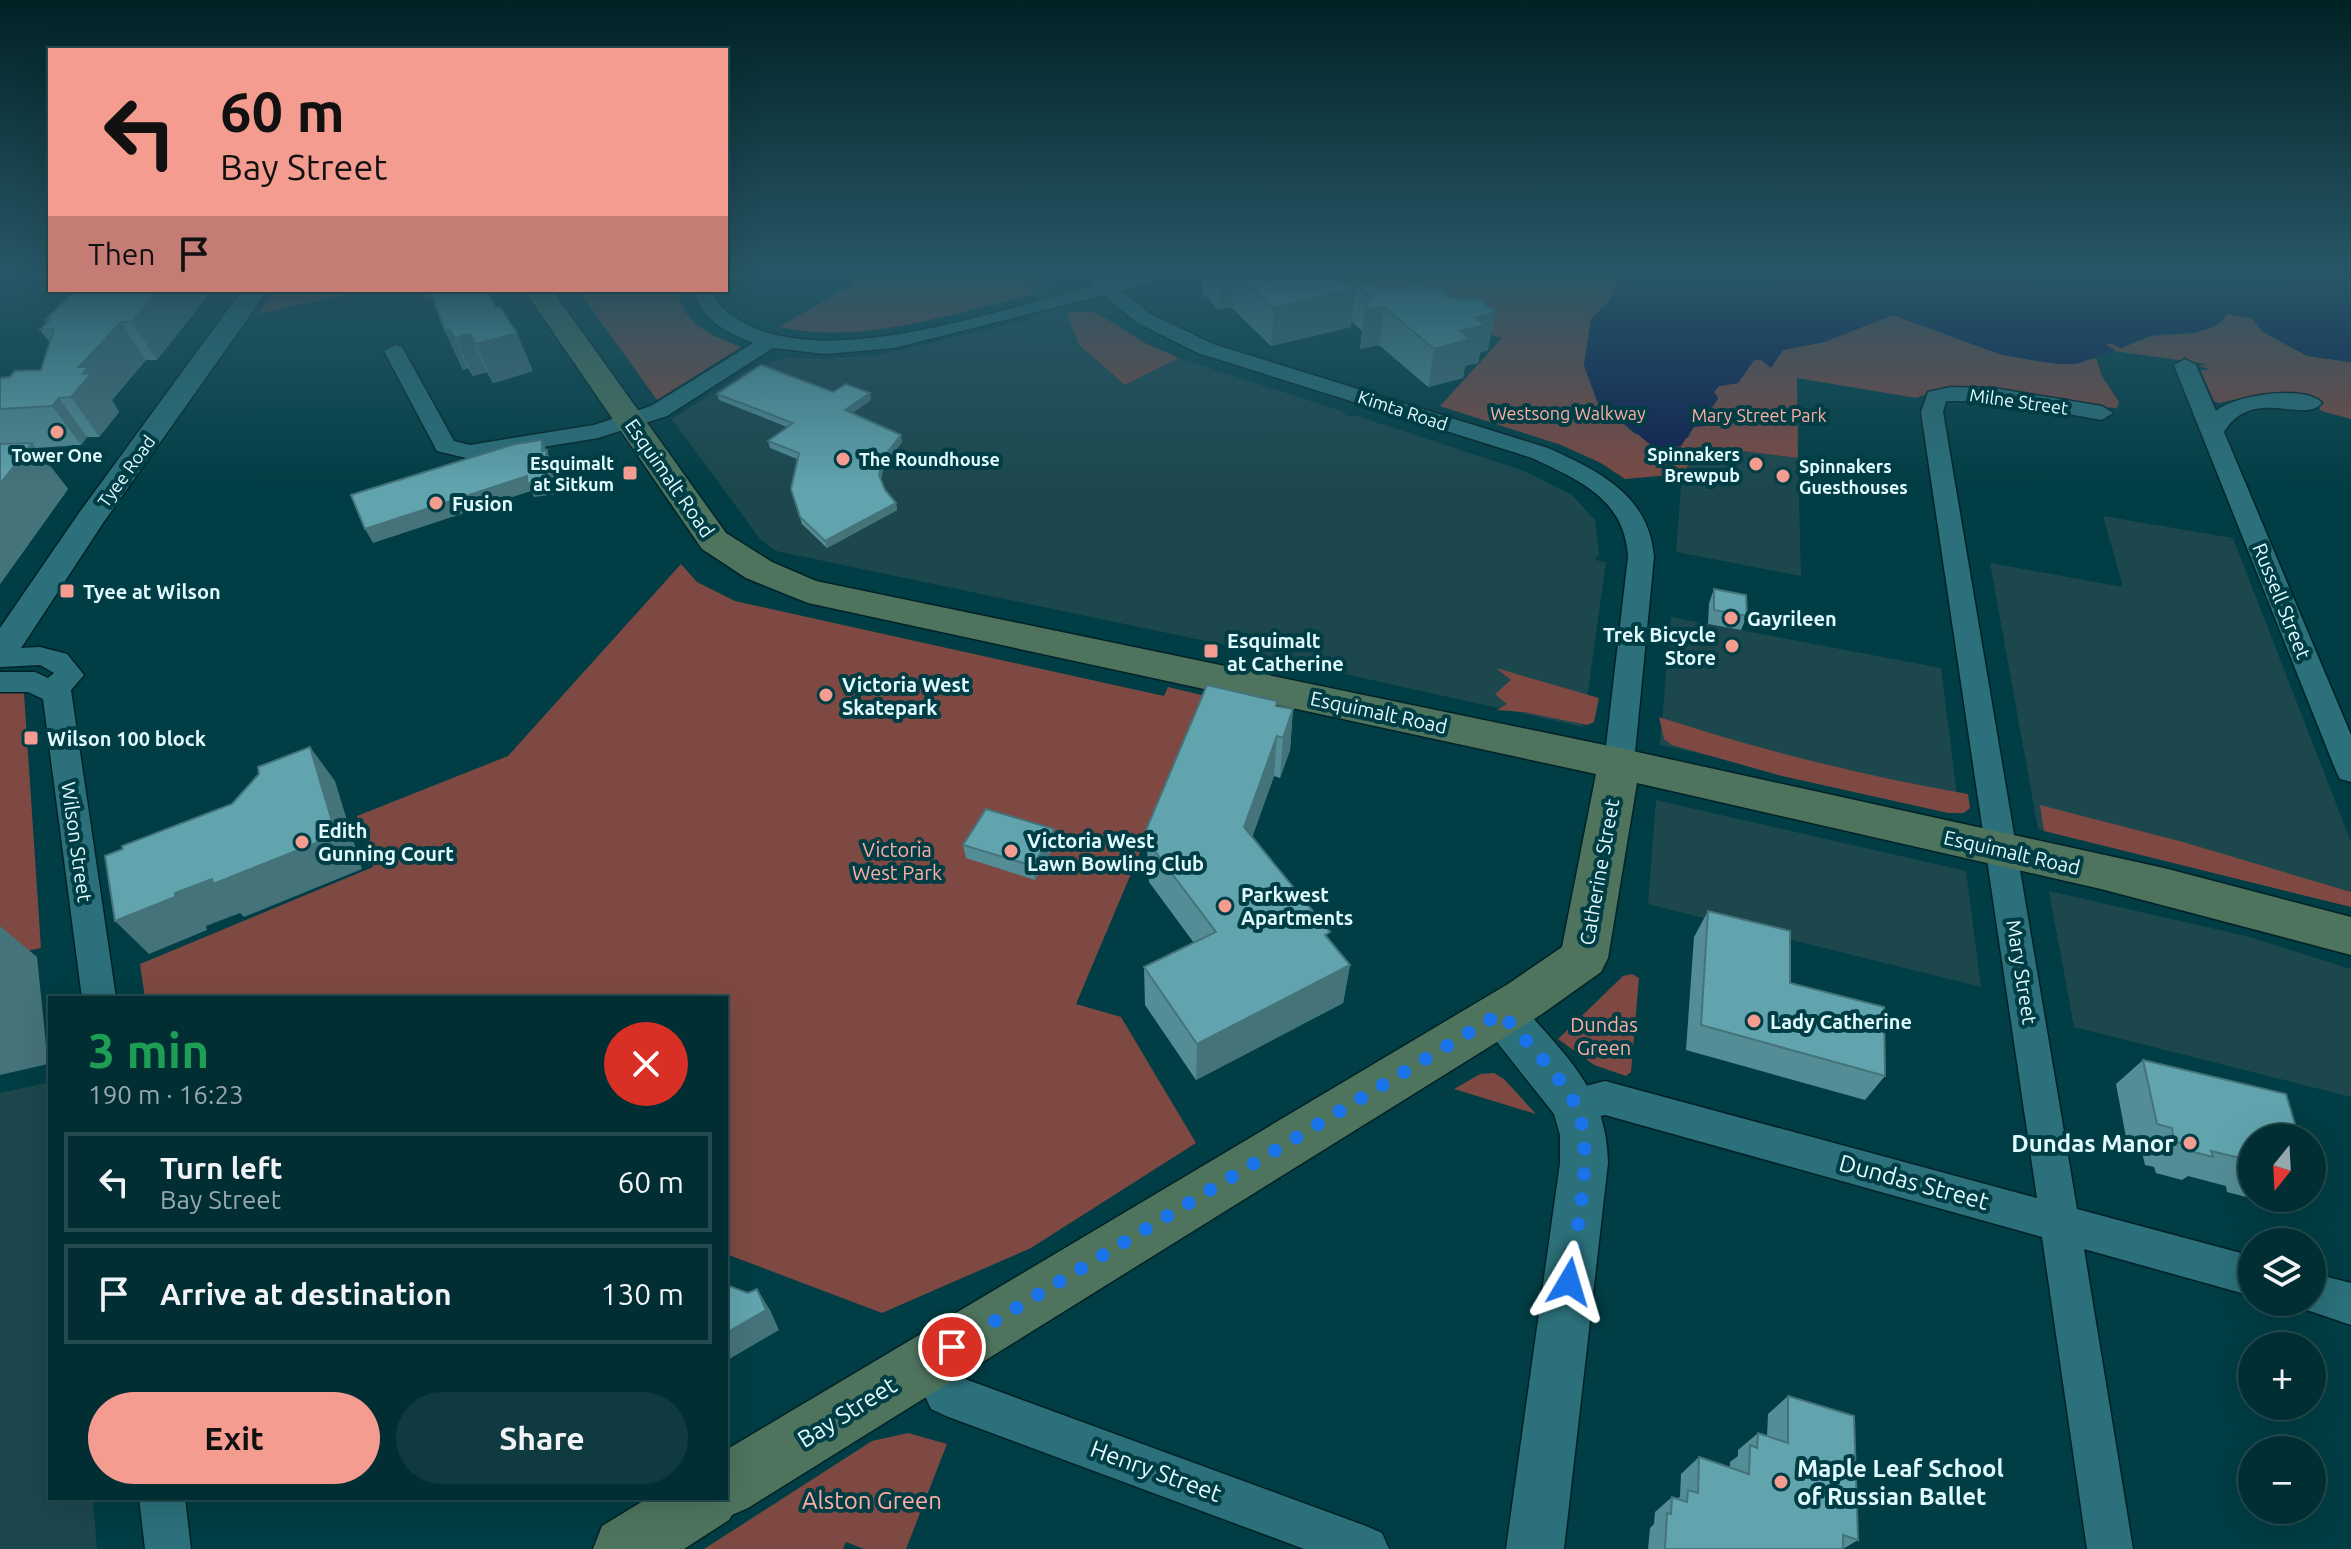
<!DOCTYPE html>
<html lang="en">
<head>
<meta charset="utf-8">
<style>
	body { margin:0; font-family:Ubuntu,sans-serif; background:#0f3a3f; color:#f1f3f6; height:100vh; display:flex; flex-direction:column; font-size:30px; white-space:nowrap }
	* { box-sizing:border-box; margin:0 }
	p { font-size:26px; color:#96a8ac }
	.icon { flex:none; width:44px; height:44px; fill:none; stroke:currentColor; stroke-width:2; stroke-linecap:round; stroke-linejoin:round }
	.map { position:relative; flex:1; overflow:hidden }
	.sheet { position:absolute; left:48px; top:996px; width:680px; height:504px; display:flex; flex-direction:column; background:#012e33; border-radius:0px; box-shadow:0 8px 32px #0002,0 0 0 2px #234a4e }
	.sheet>* { flex:none }
	.top-card { position:absolute; left:48px; top:48px; width:680px; height:244px; border-radius:0px; box-shadow:0 8px 32px #0002,0 0 0 2px #234a4e; background:#f59c91; color:#111; overflow:hidden }
	.needle { width:52px; rotate:198deg }
	.tools { position:absolute; left:2238px; top:1124px; display:grid; gap:16px }
	.tools a { display:grid; place-items:center; width:88px; height:88px; border-radius:50%; background:#012e33; box-shadow:0 8px 32px #0002,0 0 0 2px #234a4e; font-size:40px }
	.pin { position:absolute; display:grid; place-items:center; width:68px; height:68px; color:#fff; margin:-34px; border:4px solid #fff; border-radius:50%; box-shadow:0 2px 8px #0007 }
	.me { position:absolute; width:88px; margin:-44px; rotate:7deg; stroke-linejoin:round; filter:drop-shadow(0 0 6px #0008) }
	.turn { display:flex; align-items:center; gap:28px; height:168px; padding:0 40px; font-size:36px }
	.turn .icon { width:104px; height:104px; stroke-width:2.5 }
	.turn b { display:block; font-size:56px; line-height:68px }
	.then { display:flex; align-items:center; height:76px; padding:0 40px; background:#0003; gap:16px; font-size:30px }
	.round { display:grid; place-items:center; flex:none; width:84px; height:84px; border-radius:42px; background:#0f3a3f }
	.summary { display:flex; align-items:center; justify-content:space-between; height:136px; padding:0 40px }
	h1 { font-size:48px; font-weight:600; line-height:60px; color:#1e9e55 }
	.cta { display:flex; gap:16px; margin-top:auto; padding:16px 40px }
	.cta a { flex:1; height:92px; border-radius:48px; background:#f59c91; color:#111; font-size:32px; font-weight:600; line-height:92px; text-align:center }
	.cta a+a { background:#0f3a3f; color:#f1f3f6 }
	ul { padding:0; list-style:none }
	li { display:flex; align-items:center; gap:24px; height:100px; margin:0 16px 12px; padding:0 24px; border:4px solid #234a4e; border-radius:0px }
	li div { flex:1 }
	li b { display:block; font-size:30px }
	li em { font-style:normal }
	.map>svg:first-child { display:block }
	.built { fill:#1c474d }
	.green { fill:#7e4943 }
	.water { fill:#111f50 }
	.lines { fill:none; stroke-linecap:round; stroke-linejoin:round }
	.minor-casing { stroke:#002226; stroke-width:3 }
	.tertiary-casing { stroke:#002226; stroke-width:3 }
	.secondary-casing { stroke:#002226; stroke-width:3 }
	.minor { fill:#2b707a; fill-rule:evenodd }
	.tertiary { fill:#2b707a; fill-rule:evenodd }
	.secondary { fill:#4e745e; fill-rule:evenodd }
	.wall { fill:#548d96 }
	.shaded-wall { fill:#45737a }
	.building { fill:#62a4ae; stroke:#45737a; stroke-width:2 }
	.route { stroke:#1a73e8; stroke-width:14; stroke-dasharray:0 25.2 }
	.poi-dot { fill:#f59c91; stroke:#013d44; stroke-width:3 }
	.labels { text-anchor:middle; dominant-baseline:central; stroke-width:8; stroke-linejoin:round; paint-order:stroke }
	.far-street-label { font-size:18px; fill:#e0fafe; stroke:#013d44 }
	.far-park-label { font-size:18px; fill:#feada2; stroke:#013d44 }
	.far-poi-label { font-size:18px; font-weight:bold; fill:#e0fafe; stroke:#013d44; text-anchor:end }
	.street-label { font-size:20px; fill:#e0fafe; stroke:#013d44 }
	.poi-label { font-size:20px; font-weight:bold; fill:#e0fafe; stroke:#013d44; text-anchor:start }
	.park-label { font-size:20px; fill:#feada2; stroke:#013d44 }
	.near-poi-label { font-size:24px; font-weight:bold; fill:#e0fafe; stroke:#013d44; text-anchor:end }
	.near-street-label { font-size:24px; fill:#e0fafe; stroke:#013d44 }
	.near-park-label { font-size:24px; fill:#feada2; stroke:#013d44 }
</style>
</head>
<body>
<div class="map">
<svg width="2351" height="1549" viewBox="0 0 2351 1549">
	<rect width="100%" height="100%" fill="#013d44"/>
	<path class="built" d="M1027 273H1053L1079 345 1125 385 1179 358 1341 411 1349 417 1357 416 1524 471 1572 495 1595 520 1599 555 1595 560 1606 562 1583 727 1263 656V653L776 551 760 539 672 419 750 369 786 357 823 359 879 355 1041 317Z
		M1702 446 1798 458 1801 576 1676 552 1682 474Z
		M2103 516 2233 538 2351 842V899L2038 829 1990 563 2123 587Z
		M1671 617 1941 668 1959 811 1660 745Z
		M1656 800 1966 871 1981 987 1648 904Z
		M2049 891 2246 936 2351 969V1097L2074 1027Z
		M50 1082V1498H93L97 1549H0V1093Z"/>
	<path class="green" d="M854 273H1027L1034 294C952 313 864 346 779 327L851 285Z
		M1302 273H1621L1614 275 1618 282 1608 302 1591 319 1584 365 1597 401 1635 434 1688 438C1694 423 1709 413 1718 399L1714 392 1719 386 1738 383 1754 360 1783 350 1824 342 1893 315C1954 335 2032 377 2096 358L2102 376 2119 402 2117 408 1928 393 1916 398 1797 378 1798 458 1702 446 1682 474 1625 479 1601 463 1561 445 1440 406 1502 338 1400 308Z
		M274 290H368L258 314Z
		M578 290H677C682 323 713 337 741 347L657 400Z
		M1087 311 1099 314 1145 343 1179 358 1125 385 1079 345 1067 313Z
		M2226 313 2252 318 2263 332 2307 356 2351 362V419L2321 411 2315 398 2257 395 2219 403 2214 401 2201 371 2210 369 2199 366 2207 364 2114 351 2105 345 2110 342 2121 348 2151 336 2196 333 2222 322Z
		M681 564 697 582 735 601 1164 696 1168 687 1206 696 1076 1004 1121 1017 1196 1143 1031 1248 882 1313 726 1254V998H145L140 964 373 867 357 816 508 756Z
		M1496 668 1599 698 1594 722 1587 725 1524 712 1497 710 1507 704 1495 694 1511 680Z
		M5 691 24 693 41 948 0 957V693Z
		M1659 717C1760 750 1864 776 1968 794L1970 808 1964 813H1948L1782 776 1672 745 1664 739Z
		M2040 805 2183 842 2351 892V907L2044 831Z
		M1632 974 1639 978 1631 1072 1626 1076 1594 1065 1558 1039 1623 976Z
		M1494 1073 1504 1079 1536 1114 1454 1089 1480 1074Z
		M908 1433 947 1444 906 1549H864L846 1542 843 1549H704L872 1441Z"/>
	<path class="water" d="M1621 273H2332L2351 278V362L2308 356 2263 332 2252 318 2227 314C2212 339 2175 329 2151 336 2140 339 2130 344 2121 348L2110 343 2106 345 2115 350 2076 364H2058L2002 355 1893 315 1824 342 1783 350 1771 368 1761 360H1754L1738 383 1719 386 1714 392 1718 398 1707 416V426L1693 427 1681 446 1657 450 1597 401 1584 365 1591 319 1608 302 1618 282 1613 276Z"/>
	<g class="lines">
		<defs>
			<path id="minor" d="M1085 273H1104L1112 281 1146 273H1177L1175 277 1121 291 1151 314 1213 344 1548 448C1599 471 1649 495 1654 557L1634 763 1630 771 1619 774 1608 771 1604 763 1628 557C1625 499 1579 480 1532 458L1198 353 1136 322 1104 295 894 348 826 354 773 348 667 416 598 438 470 459 437 451 384 351 395 345 402 347 454 441 470 445 594 425 651 406 753 343C728 333 699 319 694 290H714C716 304 724 310 736 318 819 375 1003 309 1095 285Z
				M2185 359 2196 365 2216 411C2233 395 2306 384 2322 403 2304 425 2253 385 2224 432L2351 735V782L2340 779 2336 771 2174 365Z
				M1951 387 1993 388 2102 406 2113 413 2102 420 1993 401H1946L1943 412 2077 1209 2252 1256V1296L2084 1249 2133 1549H2087L2042 1237 1605 1115 1575 1121 1562 1116 1557 1104 1562 1092 1605 1081 2037 1198 1921 412 1928 392Z
				M40 647 67 654 84 675 71 690 116 998H82L43 699 28 692H0V672H35L48 678 54 673 40 665 0 667V649Z
				M2312 1273 2351 1283V1325L2298 1307 2295 1302H2312Z
				M946 1372 1366 1526 1382 1533 1389 1549H1304L946 1416 931 1409 924 1394 931 1379Z
				M139 1498H185L191 1549H145Z"/>
			<path id="tertiary" d="M242 290H268L103 523 12 662 0 666V628L79 513Z
				M1501 994 1517 999C1562 1054 1607 1087 1608 1163L1564 1549H1506L1560 1163V1135L1554 1114 1485 1027 1479 1013 1485 999Z"/>
			<path id="secondary" d="M524 290H552L726 533 772 562 816 581 1619 748 2164 868 2351 917V955L2101 889 1637 783 1608 958 1601 972 1542 1014 748 1508 732 1515 729 1520 684 1549H593L602 1526 648 1498H726V1450L1508 984 1562 947 1596 774 808 603 746 578 702 549Z"/>
		</defs>
		<use href="#minor" class="minor-casing"/>
		<use href="#tertiary" class="tertiary-casing"/>
		<use href="#secondary" class="secondary-casing"/>
		<use href="#minor" class="minor"/>
		<use href="#tertiary" class="tertiary"/>
		<use href="#secondary" class="secondary"/>
	</g>
	<path class="wall" d="M1202 273H1336L1353 288 1354 282 1488 350 1480 353 1478 363 1465 366 1463 378 1428 387 1379 345 1360 349 1362 331 1351 321V327L1271 346 1231 307 1218 310 1202 292Z
		M212 290 157 360H146L112 400 119 412 99 437H87L81 445 36 448 68 489 0 584V378L41 370 50 343 40 330 47 323 45 320Z
		M420 290H487L533 371 493 383 487 372 473 376 468 368 463 370 445 331 433 299 425 300Z
		M833 392 871 400 852 413 902 442 884 465 881 479 885 490 896 503 897 510 827 548 802 524 791 489 797 459 770 448 768 441 787 427 719 400 717 394Z
		M1714 589 1747 616 1741 630 1708 624 1709 603Z
		M1277 706 1293 709 1290 750 1280 778 1274 776 1252 837 1329 940 1350 965 1343 1003 1196 1080 1145 1005 1144 967 1194 943 1149 882 1146 830Z
		M1056 843 1035 880 966 858 963 845Z
		M1708 911 1790 983 1885 1076 1865 1100 1686 1050 1694 937Z
		M2143 1060 2252 1138V1198H2255L2254 1199 2227 1192 2226 1186 2188 1176 2182 1180 2156 1173 2154 1167 2145 1165 2142 1152 2128 1148 2116 1084Z
		M1788 1396 1858 1540 1843 1549H1648L1650 1528 1654 1524 1655 1512 1672 1497 1677 1498 1680 1497 1681 1474 1699 1457 1730 1468V1462L1738 1456V1450L1758 1433 1767 1437 1768 1414Z"/>
	<path class="shaded-wall" d="M1220 273H1232L1231 307 1218 310Z
		M1355 289 1351 327 1271 346 1274 308Z
		M159 290H212L157 360 132 322Z
		M420 290H432L436 298 425 300Z
		M1384 307 1379 345 1360 349 1365 311Z
		M1496 312 1488 350 1480 353 1478 363 1465 366 1463 378 1428 387 1434 349 1460 331 1475 318Z
		M121 322 146 360 112 400 119 412 99 437 71 397 79 367Z
		M450 330 468 368 463 370 445 331Z
		M517 333 533 371 493 383 476 344Z
		M470 334 487 372 473 376 455 338Z
		M870 393 871 400 846 417 845 410Z
		M59 398 87 437 81 445 52 406Z
		M901 435 902 442 884 465 880 481 879 475 883 458Z
		M542 440 557 474 556 494 534 497 531 491 373 543 365 529 527 476 542 451Z
		M32 443 68 489 0 584V484Z
		M896 503 897 510 827 548 825 541Z
		M1293 709 1290 750 1280 778 1283 738Z
		M1277 736 1274 776 1242 866 1244 827Z
		M310 747 335 781 362 869 244 917 240 913 206 926 207 930 149 954 115 921 175 893Z
		M1054 829 1056 843 1035 880 1033 866Z
		M0 926 37 957 48 1064 0 1075Z
		M1350 965 1343 1003 1196 1080 1197 1044Z
		M757 1289 770 1310 779 1330 726 1361V1333Z"/>
	<path class="building" d="M1235 273H1336L1355 289 1274 308Z
		M1354 282 1394 290 1418 284 1440 289 1449 297 1464 300 1476 297 1496 312 1475 318 1485 325 1460 331 1470 339 1434 349 1384 307 1365 311 1371 297Z
		M76 290H159L132 322H121L79 367H88L83 374 92 373 71 397 59 398 52 406 0 409V378L10 377 15 371 41 370 54 329 40 330 50 320H45Z
		M430 290H487L496 308 500 307 517 333 476 344 470 334 455 338 450 330 445 331Z
		M761 365 833 392 846 384 870 393 845 410 901 435 883 458 879 475 885 490 896 503 825 541 800 517 791 489 799 453 768 441 793 423 717 394Z
		M542 440V451L547 450 546 460H551L550 480 527 483V476L365 529 351 495 515 444Z
		M32 443 0 484V444Z
		M1714 589 1746 595 1747 616 1714 610Z
		M1207 685 1277 701 1276 706 1293 709 1283 738 1277 736 1244 827 1330 932 1325 935 1350 965 1197 1044 1144 967 1216 932 1148 842 1151 836 1146 830Z
		M310 747 336 835 213 884 212 879 175 893V897L115 921 105 856 123 849 122 846 232 804 259 774 258 767Z
		M986 809 1054 829 1033 866 963 845Z
		M1708 911 1790 931V983L1884 1007 1885 1076 1701 1025Z
		M2143 1060 2286 1094 2299 1138H2252V1161L2211 1151 2213 1157 2186 1150 2184 1144 2174 1141 2172 1128 2157 1124Z
		M726 1285 748 1293 757 1289 766 1310 726 1333Z
		M1788 1396 1854 1416 1858 1540 1843 1535V1549H1665L1667 1513 1671 1514 1672 1497 1687 1502 1688 1490 1698 1493 1699 1457 1749 1474 1750 1445 1757 1448 1758 1433 1788 1443Z"/>
	<linearGradient id="sky" x2="0" y2="1"><stop stop-color="#012225"/><stop offset="0.56" stop-color="#275767"/><stop offset="1" stop-color="#275767" stop-opacity="0"/></linearGradient>
	<rect width="2351" height="489" fill="url(#sky)"/>
	<g class="lines">
		<path class="route" d="M952 1347 1501 1013C1522 1037 1562 1077 1575 1104 1597 1149 1575 1233 1569 1282"/>
	</g>
	<g class="poi-dot">
		<circle cx="57" cy="432" r="8"/>
		<circle cx="843" cy="459" r="8"/>
		<circle cx="1756" cy="464" r="8"/>
		<rect x="622" y="465" width="16" height="16" rx="4"/>
		<circle cx="1783" cy="476" r="8"/>
		<circle cx="436" cy="503" r="8"/>
		<rect x="59" y="583" width="16" height="16" rx="4"/>
		<circle cx="1731" cy="618" r="8"/>
		<circle cx="1732" cy="646" r="8"/>
		<rect x="1203" y="643" width="16" height="16" rx="4"/>
		<circle cx="826" cy="695" r="8"/>
		<rect x="23" y="730" width="16" height="16" rx="4"/>
		<circle cx="302" cy="842" r="8"/>
		<circle cx="1011" cy="851" r="8"/>
		<circle cx="1225" cy="906" r="8"/>
		<circle cx="1754" cy="1021" r="8"/>
		<circle cx="2190" cy="1143" r="8"/>
		<circle cx="1781" cy="1482" r="8"/>
	</g>
	<g class="labels">
		<g class="far-street-label">
			<text transform="translate(2019 401) rotate(8)">Milne Street</text>
			<text transform="translate(1403 410) rotate(18)">Kimta Road</text>
			<text transform="translate(126 471) rotate(-54)">Tyee Road</text>
		</g>
		<g class="far-park-label">
			<text x="1568" y="413">Westsong Walkway</text>
			<text x="1759" y="415">Mary Street Park</text>
		</g>
		<g class="far-poi-label">
			<text x="1740" y="454">Spinnakers<tspan x="1740" dy="21">Brewpub</tspan></text>
			<text x="57" y="455" text-anchor="middle">Tower One</text>
			<text x="859" y="459" text-anchor="start">The Roundhouse</text>
			<text x="614" y="463">Esquimalt<tspan x="614" dy="21">at Sitkum</tspan></text>
			<text x="1799" y="466" text-anchor="start">Spinnakers<tspan x="1799" dy="21">Guesthouses</tspan></text>
		</g>
		<g class="street-label">
			<text transform="translate(670 478) rotate(55)">Esquimalt Road</text>
			<text transform="translate(2282 601) rotate(68)">Russell Street</text>
			<text transform="translate(1379 712) rotate(12)">Esquimalt Road</text>
			<text transform="translate(77 842) rotate(82)">Wilson Street</text>
			<text transform="translate(2012 852) rotate(13)">Esquimalt Road</text>
			<text transform="translate(1599 872) rotate(-80)">Catherine Street</text>
			<text transform="translate(2022 972) rotate(81)">Mary Street</text>
		</g>
		<g class="poi-label">
			<text x="452" y="503">Fusion</text>
			<text x="83" y="591">Tyee at Wilson</text>
			<text x="1747" y="618">Gayrileen</text>
			<text x="1716" y="634" text-anchor="end">Trek Bicycle<tspan x="1716" dy="23">Store</tspan></text>
			<text x="1227" y="640">Esquimalt<tspan x="1227" dy="23">at Catherine</tspan></text>
			<text x="842" y="684">Victoria West<tspan x="842" dy="23">Skatepark</tspan></text>
			<text x="47" y="738">Wilson 100 block</text>
			<text x="318" y="830">Edith<tspan x="318" dy="23">Gunning Court</tspan></text>
			<text x="1027" y="840">Victoria West<tspan x="1027" dy="23">Lawn Bowling Club</tspan></text>
			<text x="1241" y="894">Parkwest<tspan x="1241" dy="23">Apartments</tspan></text>
			<text x="1770" y="1021">Lady Catherine</text>
		</g>
		<g class="park-label">
			<text x="897" y="849">Victoria<tspan x="897" dy="23">West Park</tspan></text>
			<text x="1604" y="1024">Dundas<tspan x="1604" dy="23">Green</tspan></text>
		</g>
		<g class="near-poi-label">
			<text x="2174" y="1143">Dundas Manor</text>
			<text x="1797" y="1468" text-anchor="start">Maple Leaf School<tspan x="1797" dy="28">of Russian Ballet</tspan></text>
		</g>
		<g class="near-street-label">
			<text transform="translate(1914 1182) rotate(15)">Dundas Street</text>
			<text transform="translate(847 1412) rotate(-32)">Bay Street</text>
			<text transform="translate(1156 1471) rotate(20)">Henry Street</text>
		</g>
		<g class="near-park-label">
			<text x="872" y="1500">Alston Green</text>
		</g>
	</g>
</svg>
<div class="tools">
<a><svg class="needle" viewBox="-14 -14 28 28"><path d="M0-13l5 13h-10z" fill="#e53935"/><path d="M0 13l5-13h-10z" fill="#96a8ac"/></svg></a>
<a><svg class="icon" aria-label="layers" viewBox="0 0 24 24"><path d="M12 4l9 5-9 5-9-5zM3 14l9 5 9-5"/></svg></a>
<a>+</a>
<a>−</a>
</div>
<div class="pin" style="left:952px;top:1347px;background:#d93025"><svg class="icon" aria-label="arrive" viewBox="0 0 24 24"><path d="M6 21V4h12l-3 4 3 4H6"/></svg></div>
<svg class="me" style="left:1569px;top:1282px" viewBox="-20 -20 40 40"><path d="M0-17L14 15 0 8-14 15z" fill="#1a73e8" stroke="#fff" stroke-width="4"/></svg>
<div class="top-card">
<div class="turn"><svg class="icon" aria-label="left" viewBox="0 0 24 24"><path d="M17 20v-9H6M10 6l-5 5 5 5"/></svg><div><b>60 m</b>Bay Street</div></div>
<div class="then">Then<svg class="icon" aria-label="arrive" viewBox="0 0 24 24"><path d="M6 21V4h12l-3 4 3 4H6"/></svg></div>
</div>
<section class="sheet">
<div class="summary"><div><h1>3 min</h1><p>190 m · 16:23</p></div><a class="round" style="background:#d93025;color:#fff"><svg class="icon" aria-label="close" viewBox="0 0 24 24"><path d="M6 6l12 12M18 6L6 18"/></svg></a></div>
<ul>
<li><svg class="icon" aria-label="left" viewBox="0 0 24 24"><path d="M17 20v-9H6M10 6l-5 5 5 5"/></svg><div><b>Turn left</b><p>Bay Street</p></div><em>60 m</em></li>
<li><svg class="icon" aria-label="arrive" viewBox="0 0 24 24"><path d="M6 21V4h12l-3 4 3 4H6"/></svg><div><b>Arrive at destination</b></div><em>130 m</em></li>
</ul>
<div class="cta"><a>Exit</a><a>Share</a></div>
</section>
</div>
</body>
</html>
